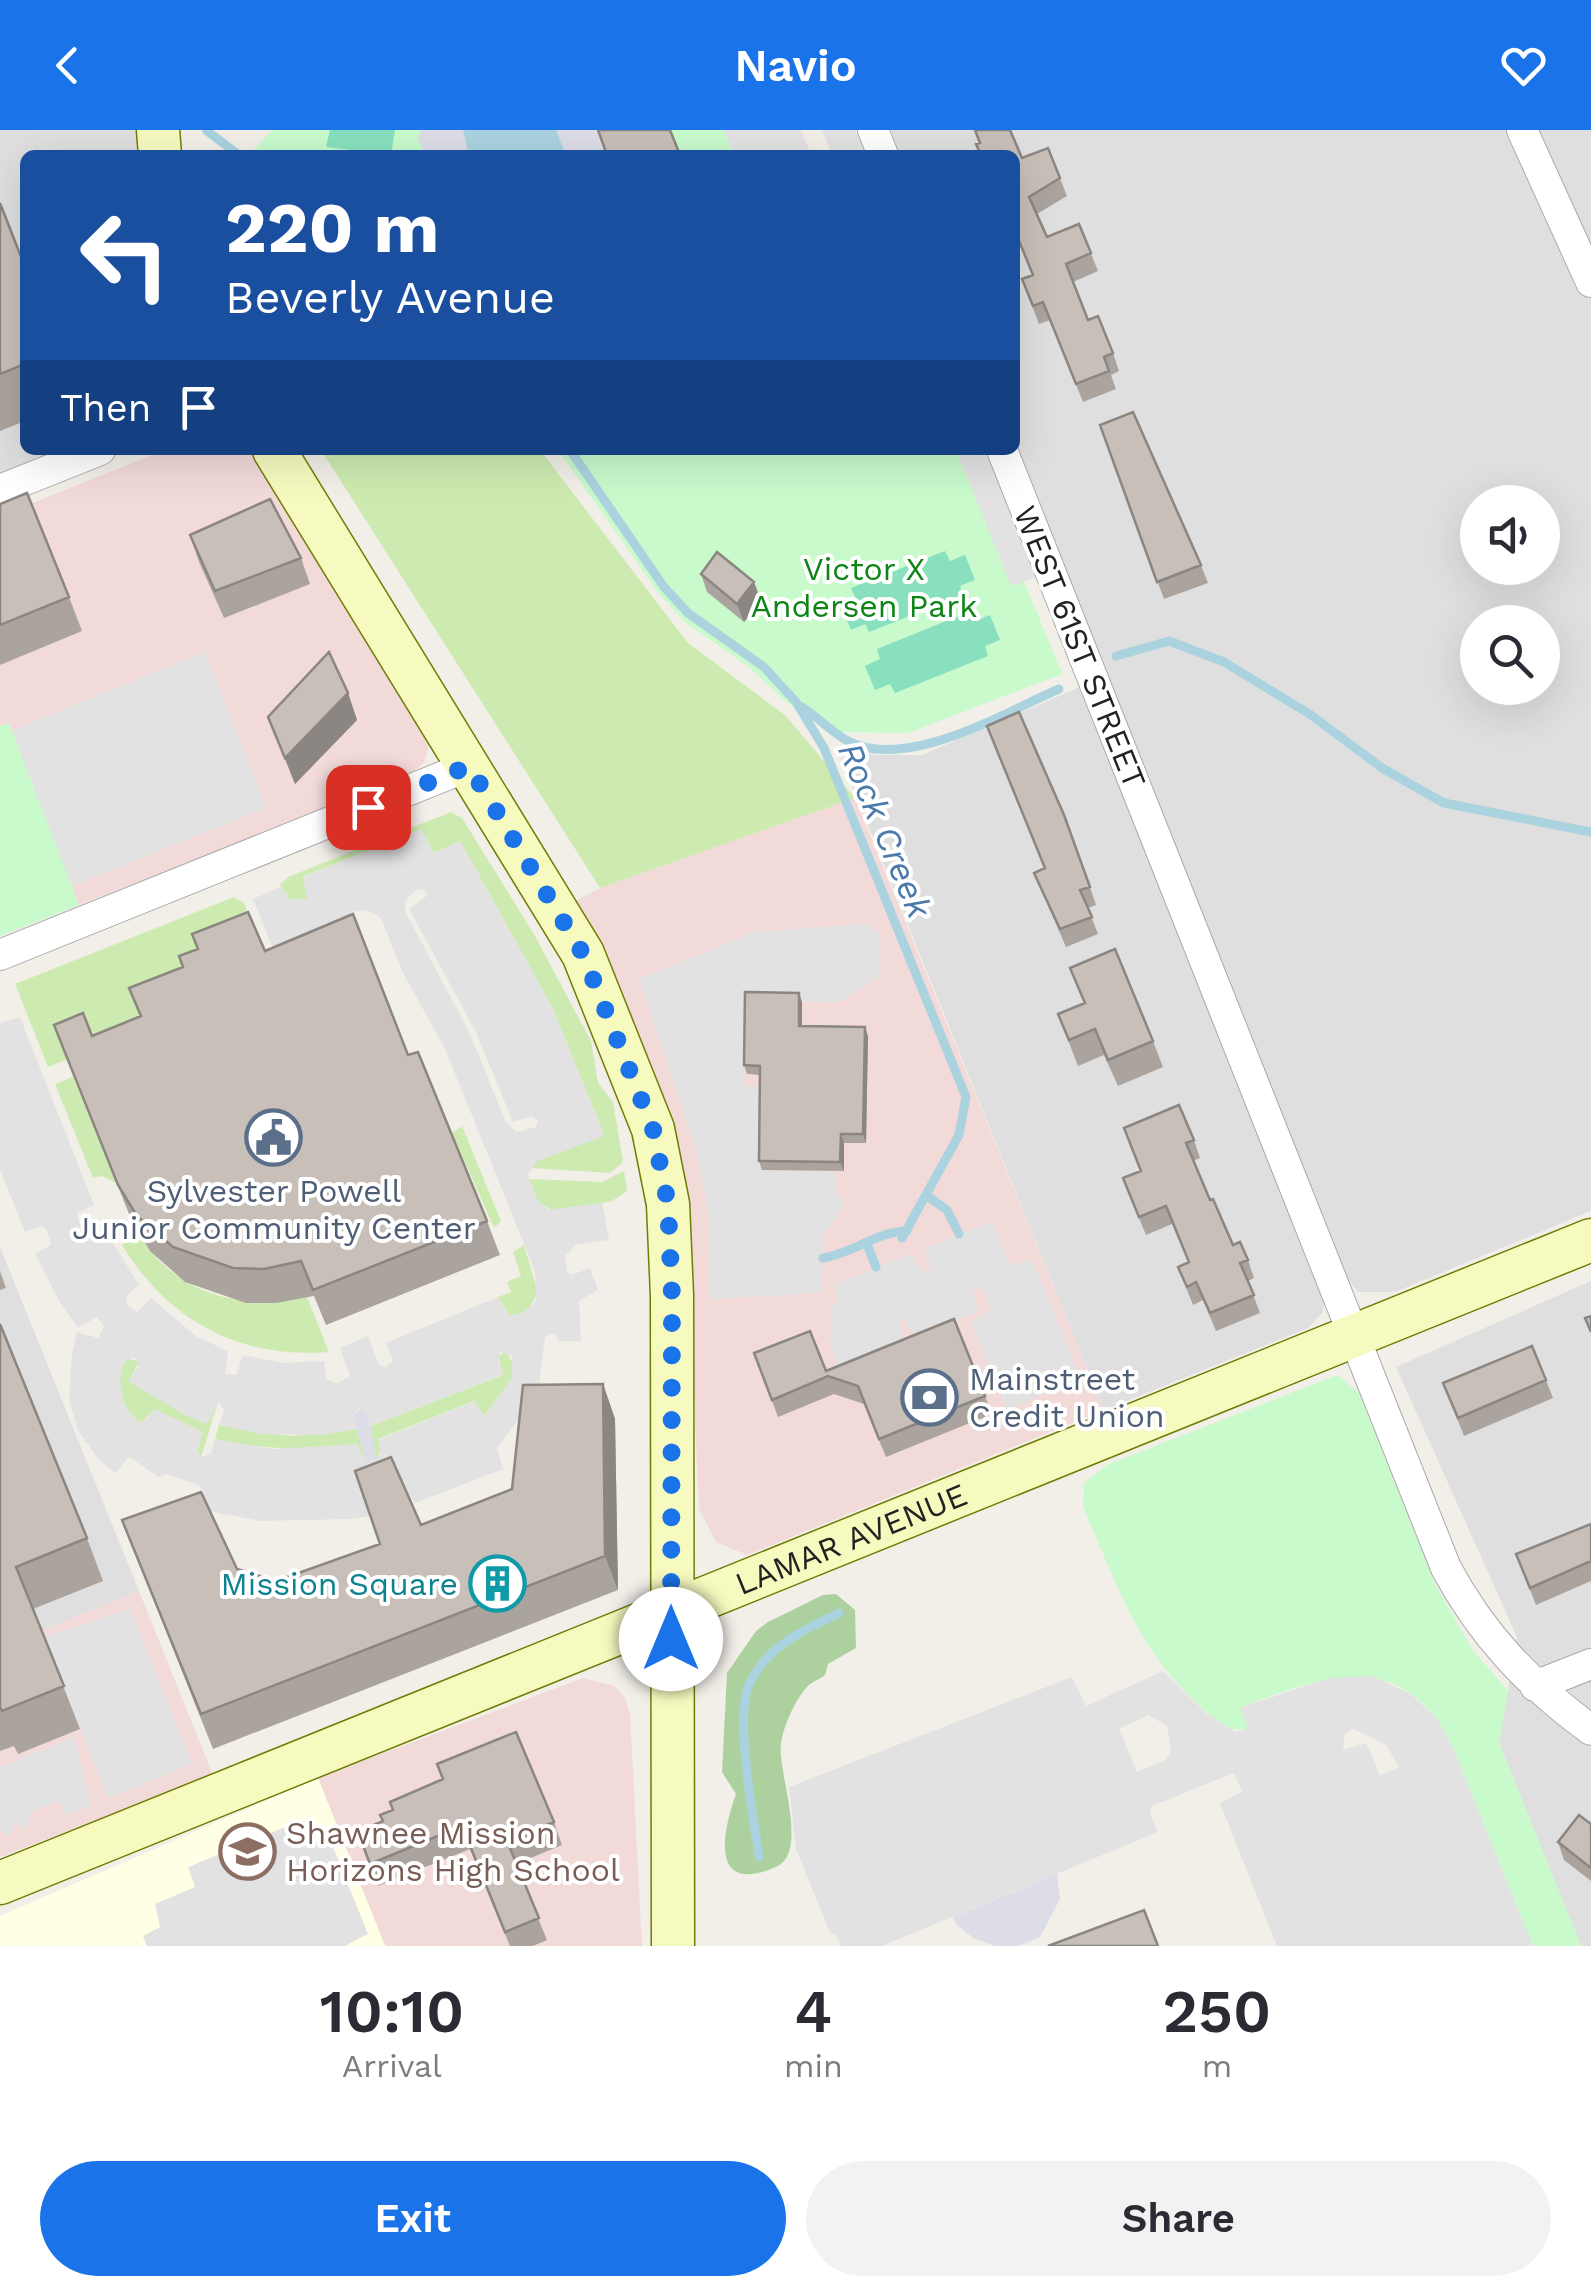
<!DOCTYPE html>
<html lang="en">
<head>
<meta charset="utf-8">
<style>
	body { margin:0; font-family:"Work Sans",sans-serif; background:#f2f2f3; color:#2b2b33; height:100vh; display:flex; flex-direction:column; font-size:38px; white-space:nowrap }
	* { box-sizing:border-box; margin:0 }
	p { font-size:32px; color:#7c7c81 }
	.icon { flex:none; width:55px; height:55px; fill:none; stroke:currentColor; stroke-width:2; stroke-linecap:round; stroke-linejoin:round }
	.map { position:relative; height:1816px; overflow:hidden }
	.side { display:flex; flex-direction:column; background:#fff; flex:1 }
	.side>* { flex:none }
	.hud { position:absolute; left:20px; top:20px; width:1000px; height:305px; border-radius:15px; box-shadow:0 10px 40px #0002; background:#1a4fa0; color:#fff; overflow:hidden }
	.tools { position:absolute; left:1460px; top:355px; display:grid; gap:20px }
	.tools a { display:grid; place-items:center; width:100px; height:100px; border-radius:50%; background:#fff; box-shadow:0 10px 40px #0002; font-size:50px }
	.pin { position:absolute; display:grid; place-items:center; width:85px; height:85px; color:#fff; margin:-42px; border-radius:20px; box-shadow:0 5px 15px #0006 }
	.me { position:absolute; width:110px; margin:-55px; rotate:0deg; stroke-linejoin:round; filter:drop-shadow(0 0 8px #0008) }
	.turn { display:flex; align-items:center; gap:35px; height:210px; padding:0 40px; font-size:45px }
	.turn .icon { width:130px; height:130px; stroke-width:2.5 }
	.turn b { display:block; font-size:70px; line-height:85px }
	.then { display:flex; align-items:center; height:95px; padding:0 40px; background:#0003; gap:20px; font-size:38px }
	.eta { display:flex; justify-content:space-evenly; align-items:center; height:170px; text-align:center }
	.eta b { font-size:60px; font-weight:600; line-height:70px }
	.button { display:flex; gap:20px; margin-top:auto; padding:20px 40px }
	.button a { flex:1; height:115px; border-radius:60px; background:#1a73e8; color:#fff; font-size:40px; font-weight:600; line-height:115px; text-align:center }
	.button a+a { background:#f2f2f3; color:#2b2b33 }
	header { display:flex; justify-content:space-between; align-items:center; height:130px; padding:0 40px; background:#1a73e8; color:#fff; font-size:45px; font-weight:600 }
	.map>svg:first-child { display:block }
	.residential { fill:#e0dfdf; fill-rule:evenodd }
	.commercial { fill:#f2dad9 }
	.education { fill:#ffffe5 }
	.grass { fill:#cdebb0 }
	.forest { fill:#add19e }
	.park { fill:#c8facc }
	.pitch { fill:#88e0be }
	.parking { fill:#e2e2e2; fill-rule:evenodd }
	.plaza { fill:#dddde8 }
	.water { fill:#aad3df }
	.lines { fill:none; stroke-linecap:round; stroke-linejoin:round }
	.stream { stroke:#aad3df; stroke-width:9 }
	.street-casing { stroke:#a9a9a9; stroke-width:32 }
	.secondary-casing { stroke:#707d05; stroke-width:45 }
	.street { stroke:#fff; stroke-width:30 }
	.secondary { stroke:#f7fabf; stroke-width:42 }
	.wall { fill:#aba49e }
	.shaded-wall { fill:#8b8681 }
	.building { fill:#c7bfb8; stroke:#8b8681; stroke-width:2.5 }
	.route { stroke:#1a73e8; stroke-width:18; stroke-dasharray:0 32.4 }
	.labels { text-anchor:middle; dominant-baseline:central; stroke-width:8; stroke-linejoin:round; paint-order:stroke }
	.park-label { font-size:32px; fill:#0c8416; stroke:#fff }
	.street-label { font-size:32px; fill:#222; stroke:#fff }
	.service-label { font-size:32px; fill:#4e5e75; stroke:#fff }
	.culture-label { font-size:32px; fill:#0d838f; stroke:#fff; text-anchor:end }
	.education-label { font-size:32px; fill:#785e54; stroke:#fff; text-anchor:start }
	.water-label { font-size:35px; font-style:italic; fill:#4a7aab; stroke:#fff }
</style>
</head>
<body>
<header><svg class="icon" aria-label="back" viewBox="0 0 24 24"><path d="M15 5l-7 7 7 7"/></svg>Navio<svg class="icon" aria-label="heart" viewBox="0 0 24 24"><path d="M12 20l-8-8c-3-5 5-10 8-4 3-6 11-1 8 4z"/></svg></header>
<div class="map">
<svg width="1591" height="1816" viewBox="0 0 1591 1816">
	<rect width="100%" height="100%" fill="#f2efe9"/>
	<path class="residential" d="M0 0H140L142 25H25V320H74L0 349Z
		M891 0H1591V1081L1395 1162H1358L1346 1146 1015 315V25H900ZM1478 372H1542V438H1478ZM1478 492H1542V558H1478Z
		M1080 557 1324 1172 1323 1182 1308 1198 1104 1280 841 629 842 616 875 625H922Z
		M0 1117 139 1461 0 1518Z
		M1591 1151V1816H1581L1499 1613 1517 1507 1396 1237Z"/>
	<path class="commercial" d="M164 320H253L428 610V619L424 633 409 645 79 775 9 594 0 596V386Z
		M855 668 1104 1280 747 1425 716 1412 699 1379 693 1243 575 771 600 758Z
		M139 1461 213 1645 0 1727V1518Z
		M583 1548 615 1556 625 1568 630 1584 642 1816H385L318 1648Z"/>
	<path class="education" d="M318 1648 385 1816H0V1786Z"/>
	<path class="grass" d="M321 320H540L688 513 786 586 855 668 600 758Z
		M451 682 462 688 535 806 591 911 598 953 613 972 623 1032 610 1043 530 1038 537 1031 604 1005 553 879 460 711 434 723 421 700 304 746 307 769H290L280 755 288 747Z
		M234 767 244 773 261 816 135 902 48 937 15 854Z
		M73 947 116 1053 102 1046 93 1048 55 954Z
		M462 996 501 1091 494 1098 452 1003Z
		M624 1041 627 1061 612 1071 553 1082 538 1071 529 1049 602 1052Z
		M137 1100C171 1163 241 1182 307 1167L329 1222C241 1229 169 1192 122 1115Z
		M524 1115 538 1163 527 1181 510 1187 498 1167 511 1162 507 1152 521 1146 513 1122Z
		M506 1222 514 1235 511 1254 484 1286 474 1271 378 1309 381 1322 377 1329 368 1297 503 1245 498 1226Z
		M127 1228 139 1232 129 1251 207 1293 218 1272 201 1327 197 1320 203 1302 154 1280 141 1293C121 1283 112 1246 127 1228Z
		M219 1295 291 1306 357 1299 366 1332 357 1314C308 1321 264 1320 215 1309Z"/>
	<path class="forest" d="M836 1464 855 1480 856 1518 828 1534 825 1545C819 1550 811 1552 807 1557 795 1570 784 1595 781 1613 777 1642 810 1722 776 1737 708 1766 723 1700 736 1664L722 1642 727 1543 756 1501 768 1492 823 1465Z"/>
	<path class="park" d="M272 0H724L734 25H249Z
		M558 320H956L1011 455 1024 451 1062 544 908 603 832 602 786 572 749 537 686 493 660 465Z
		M9 593 79 775 0 806V596Z
		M1337 1245 1359 1263 1435 1454 1472 1519 1508 1561 1499 1613 1581 1816H1533L1451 1613C1400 1515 1322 1547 1241 1577L1248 1599 1229 1600C1142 1534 1125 1473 1083 1377L1084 1353 1107 1335Z"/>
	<path class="pitch" d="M330 0H395L391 25 326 17Z
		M945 421 950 431 965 425 975 450 960 456 963 465 869 502 865 494 851 500 841 475 856 469 851 458Z
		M971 481 975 491 990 485 1000 510 985 516 988 526 895 563 890 554 875 560 865 536 880 529 877 519Z"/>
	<path class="parking" d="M724 0H801L811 25H734Z
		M822 0H855L865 25H832Z
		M956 320H984L1036 447 1011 456Z
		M205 522 266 678 72 756 12 600Z
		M421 699 434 723 460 711 553 879 604 1006 537 1031 528 1045 538 1071 548 1080 602 1073 609 1110 577 1114 565 1126 567 1142 572 1145 590 1138 598 1160 579 1171 581 1211H559L554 1203 545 1207 538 1264 497 1318 503 1339 415 1373 402 1355 368 1366 369 1386 350 1389 260 1391 199 1379 204 1361 198 1355 167 1344 159 1347 129 1327 115 1343 98 1329 78 1300 69 1271 72 1223 77 1202 98 1208 104 1197 97 1187 78 1198 61 1174 35 1124 51 1115 47 1100 42 1096 25 1102 0 1039V893L20 887 94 1075 77 1083 79 1093 86 1102 102 1095 139 1155 126 1166 127 1175 137 1182 151 1168 197 1207 228 1221 225 1244 236 1245 243 1225 283 1233 324 1231 326 1248 336 1254 350 1246 340 1218 368 1206 379 1235 386 1237 393 1231 386 1213 498 1167 508 1185 521 1184 536 1171 535 1141 445 919 402 841 381 788 367 780 352 782 280 836 253 769 281 757 290 769H307L303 747ZM416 760 423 759 428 765 409 779 476 902 513 992 531 986 538 990 536 997 517 1002 506 993 470 904 405 781V771ZM500 1222 512 1226V1248L484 1286 475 1271 378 1310 381 1325 366 1332 357 1314 272 1319 215 1309 211 1324 201 1327 197 1320 203 1302 154 1279 146 1290 138 1292 124 1274 120 1253 123 1233 134 1227 139 1236 128 1251 183 1284 207 1294 219 1272 224 1280 219 1295 260 1304 323 1305 356 1299 353 1286 358 1280 368 1285 371 1296 504 1244 498 1230Z
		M867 794 880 805 879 847 839 872 743 871V956L762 957V1041L836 1042 835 1062 845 1075 824 1104 821 1163 710 1169V1093L697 1021 639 849 754 802Z
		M992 1091 1010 1136 1032 1129 1081 1249 1007 1279 971 1191 991 1180 984 1161 977 1157 972 1164 979 1181 913 1208 905 1190 898 1188 904 1212 840 1238 830 1214 832 1177 838 1170 833 1155 910 1124 923 1143 931 1137 925 1118Z
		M130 1479 192 1634 109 1668 42 1508Z
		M1163 1541 1206 1583 1236 1602 1248 1598 1240 1578 1329 1548 1372 1546 1411 1564 1437 1589 1451 1613 1533 1816H1277L1220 1673 1242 1662 1234 1643 1152 1676 1150 1683 1158 1702 882 1816H841L837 1806 830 1803 796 1719 789 1657 1072 1547 1086 1576ZM1149 1585 1167 1596 1171 1620 1166 1630 1137 1642 1119 1599ZM1354 1599 1386 1615 1399 1637 1380 1645 1366 1613 1343 1620 1345 1603Z
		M74 1607 91 1676 66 1686 61 1674 55 1672 33 1681 25 1699 15 1694 9 1706 0 1701V1637Z
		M295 1693 307 1715 329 1707 368 1804 345 1816H147L143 1806 160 1797 155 1774 195 1757 188 1737Z"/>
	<path class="plaza" d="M421 0H463L469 25H425L418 7Z
		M556 0H597L607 25H566Z
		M361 1279 368 1285 377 1329 366 1332 353 1286Z
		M1057 1744 1060 1769 1040 1807 1019 1816H995L973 1808 957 1795 953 1787Z"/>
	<path class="water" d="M463 0H556L566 25H469Z"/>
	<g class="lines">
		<path class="stream" d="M207 1 239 25
			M570 320 664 457 688 483 764 537 796 572 824 618 966 967 959 1005 902 1108
			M1116 526 1169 511 1224 532 1311 585 1382 638 1444 673 1591 702
			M802 577C817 587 831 601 846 610 905 643 1003 583 1059 559
			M926 1065 947 1080 959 1104
			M867 1114 876 1137
			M823 1128C852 1124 878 1101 907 1101
			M759 1727C754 1688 734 1588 749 1555 765 1517 805 1499 839 1483"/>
		<defs>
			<path id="street" d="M873 0 883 25
				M1522 0 1591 152
				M1002 320 1446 1438C1483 1507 1529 1554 1591 1600
				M0 360 100 320
				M0 825 469 636
				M1535 1556 1591 1534"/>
			<g id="secondary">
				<path d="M158 0 160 25"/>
				<path d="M274 320 583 824 653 999 668 1074 672 1166 673 1816"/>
				<path id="s1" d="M0 1753 1591 1110"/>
			</g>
		</defs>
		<use href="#street" class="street-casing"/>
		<use href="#secondary" class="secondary-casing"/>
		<use href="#street" class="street"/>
		<use href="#secondary" class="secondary"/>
	</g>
	<path class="wall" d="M974 0H1010L1022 28 1048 18 1067 66 1037 84 1047 107 1079 94 1098 141 1073 152 1088 190 1098 186 1113 223 1119 241 1111 245 1116 259 1083 272 1050 190 1039 194 1022 149 1032 145 1015 103V25H980L976 14 980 13Z
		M0 73 25 137V291L0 301Z
		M1100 295 1201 435 1208 453 1164 469Z
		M0 374 69 467 82 501 0 535Z
		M190 405 301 428 310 454 224 488 199 432Z
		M701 444 761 470 744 492 707 462Z
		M348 563 357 590 295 654 268 587Z
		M987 596 1071 702 1096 775 1088 778 1098 804 1066 817 1034 743 1044 738Z
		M265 821 408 925 487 1091 500 1125 326 1195 314 1166 276 1173H246L185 1152 150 1121 131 1089 54 895 92 906 140 887 129 858Z
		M1070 838 1153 911 1163 937 1118 956 1104 925 1078 936 1058 884 1084 873Z
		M802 872V896L868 906 866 1013H844V1041L762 1040 759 1031 760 945 747 944 744 935Z
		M1124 998 1194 1010 1200 1028 1193 1031 1210 1070 1233 1115 1248 1130 1254 1148 1248 1151 1260 1183 1216 1201 1203 1170 1193 1175 1178 1137 1189 1133 1172 1094 1146 1105 1130 1066 1123 1048 1140 1041Z
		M0 1141 6 1158 0 1160Z
		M0 1194 87 1408 103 1451 33 1479 80 1599 18 1624 14 1616 0 1621Z
		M754 1223 826 1241 985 1266 992 1284 886 1327 864 1274 834 1264 778 1287Z
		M1546 1250 1553 1268 1464 1306 1443 1253Z
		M603 1254 615 1289 618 1460 213 1619 122 1391 237 1439 276 1451 380 1414 421 1395 512 1359Z
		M1591 1394V1451L1536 1475 1516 1424Z
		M554 1692 562 1715 516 1734 547 1810 533 1816H510L470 1719 378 1756 358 1702Z
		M1591 1694V1751L1564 1730 1558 1712Z"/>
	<path class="shaded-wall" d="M754 452 761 470 744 492 737 474Z
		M348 563 357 590 295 654 285 628Z
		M799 863 802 872V905L799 896Z
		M865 897 868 906 866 1013 863 1004Z
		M841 1004 844 1013V1041L840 1032Z
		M603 1254 615 1289 618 1460 605 1426Z"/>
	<path class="building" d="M598 0H670L680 25H607Z
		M975 0H1010L1022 28 1048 18 1060 48 1029 67 1047 107 1079 94 1091 123 1066 134 1088 190 1098 186 1113 223 1104 227 1109 241 1076 254 1043 172 1033 176 1022 149 1033 145 1015 101V25H981L976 14 980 13Z
		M0 73 25 137V234L0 244Z
		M1133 282 1201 435 1157 452 1100 295Z
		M27 363 69 467 0 495V374Z
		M270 369 301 428 215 461 190 405Z
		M717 422 754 452 737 474 701 444Z
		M329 522 348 563 285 628 268 587Z
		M1019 582 1064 685 1090 757 1080 760 1092 787 1060 799 1034 743 1045 738 987 596Z
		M248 782 265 821 353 784 408 925 418 922 487 1091 313 1160 301 1131 264 1139 233 1138 173 1117 137 1086 118 1055 54 895 83 883 92 906 141 886 129 858 183 837 179 826 198 819 192 804Z
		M1115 819 1153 911 1108 930 1095 899 1069 910 1058 884 1085 873 1070 838Z
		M745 862 799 863V896L865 897 863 1004H841L840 1032 759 1031 760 936 744 935Z
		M1179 975 1194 1010 1186 1013 1210 1070 1213 1069 1233 1115 1240 1112 1248 1130 1240 1133 1254 1165 1210 1183 1196 1152 1187 1157 1178 1137 1189 1132 1166 1076 1139 1087 1123 1048 1141 1041 1124 998Z
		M1591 1186V1202L1585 1188Z
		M954 1189 985 1266 879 1309 858 1256 828 1246 772 1270 754 1223 810 1201 826 1241Z
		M0 1194 87 1408 16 1437 64 1556 2 1581 0 1577Z
		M1532 1216 1546 1250 1458 1288 1443 1253Z
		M603 1254 605 1426 201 1584 122 1390 201 1362 237 1439 276 1451 380 1414 355 1341 391 1327 421 1395 512 1359 523 1255Z
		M1591 1394V1431L1530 1458 1516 1424Z
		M516 1602 554 1692 507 1711 539 1788 505 1802 462 1696 370 1734 358 1702 383 1691 380 1685 393 1680 390 1672 443 1649 437 1634Z
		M1579 1685 1591 1694V1738L1558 1712Z
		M1144 1780 1158 1816H1048Z"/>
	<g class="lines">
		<path class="route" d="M368 677 469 636 583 824 653 999 668 1074 672 1166 671 1509"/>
	</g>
	<defs>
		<symbol id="civic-ring" viewBox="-11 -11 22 22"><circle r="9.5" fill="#fff" stroke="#5c6f8a" stroke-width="1.5"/><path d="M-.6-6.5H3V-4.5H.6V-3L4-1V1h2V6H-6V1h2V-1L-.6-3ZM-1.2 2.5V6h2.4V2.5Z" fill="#5c6f8a"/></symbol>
		<symbol id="bank-ring" viewBox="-11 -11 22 22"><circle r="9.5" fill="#fff" stroke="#5c6f8a" stroke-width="1.5"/><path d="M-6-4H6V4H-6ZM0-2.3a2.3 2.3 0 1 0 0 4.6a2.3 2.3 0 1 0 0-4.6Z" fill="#5c6f8a"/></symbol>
		<symbol id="building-ring" viewBox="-11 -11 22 22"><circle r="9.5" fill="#fff" stroke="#0f9aa8" stroke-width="1.5"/><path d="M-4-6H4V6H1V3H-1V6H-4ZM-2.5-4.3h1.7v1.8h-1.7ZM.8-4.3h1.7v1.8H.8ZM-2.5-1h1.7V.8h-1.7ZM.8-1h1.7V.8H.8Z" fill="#0f9aa8"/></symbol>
		<symbol id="school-ring" viewBox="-11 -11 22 22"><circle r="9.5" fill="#fff" stroke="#8d6e63" stroke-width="1.5"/><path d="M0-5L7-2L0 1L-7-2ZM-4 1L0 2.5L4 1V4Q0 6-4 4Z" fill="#8d6e63"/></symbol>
	</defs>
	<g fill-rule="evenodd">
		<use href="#civic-ring" x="242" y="976" width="63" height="63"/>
		<use href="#bank-ring" x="898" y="1236" width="63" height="63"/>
		<use href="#building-ring" x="466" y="1422" width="63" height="63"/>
		<use href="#school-ring" x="216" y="1690" width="63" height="63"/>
	</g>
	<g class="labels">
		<g class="park-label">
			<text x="864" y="439">Victor X<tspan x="864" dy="37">Andersen Park</tspan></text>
		</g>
		<g class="street-label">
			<text transform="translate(1080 517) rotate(68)">WEST 61ST STREET</text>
			<text stroke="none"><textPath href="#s1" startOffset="918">LAMAR AVENUE</textPath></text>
		</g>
		<g class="service-label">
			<text x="274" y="1061">Sylvester Powell<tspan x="274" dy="37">Junior Community Center</tspan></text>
			<text x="969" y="1249" text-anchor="start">Mainstreet<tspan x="969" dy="37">Credit Union</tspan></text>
		</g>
		<g class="culture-label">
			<text x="458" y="1454">Mission Square</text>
		</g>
		<g class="education-label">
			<text x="286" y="1703">Shawnee Mission<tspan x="286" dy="37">Horizons High School</tspan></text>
		</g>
		<g class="water-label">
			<text transform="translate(885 700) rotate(67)">Rock Creek</text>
		</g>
	</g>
</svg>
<div class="tools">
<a><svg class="icon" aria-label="sound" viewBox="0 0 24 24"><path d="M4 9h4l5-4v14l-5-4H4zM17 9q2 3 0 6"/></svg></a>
<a><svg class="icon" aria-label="search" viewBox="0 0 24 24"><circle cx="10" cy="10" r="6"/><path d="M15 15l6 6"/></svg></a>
</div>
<div class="pin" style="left:368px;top:677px;background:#d93025"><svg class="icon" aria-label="arrive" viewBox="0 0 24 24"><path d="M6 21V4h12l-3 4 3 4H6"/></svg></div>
<svg class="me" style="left:671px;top:1509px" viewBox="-20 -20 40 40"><circle r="19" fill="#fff"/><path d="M0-13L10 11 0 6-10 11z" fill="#1a73e8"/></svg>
<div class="hud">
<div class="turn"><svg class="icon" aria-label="left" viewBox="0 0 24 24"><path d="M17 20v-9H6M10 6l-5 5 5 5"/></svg><div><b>220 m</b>Beverly Avenue</div></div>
<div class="then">Then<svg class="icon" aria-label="arrive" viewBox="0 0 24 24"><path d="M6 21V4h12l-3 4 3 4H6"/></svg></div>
</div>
</div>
<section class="side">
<div class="eta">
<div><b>10:10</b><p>Arrival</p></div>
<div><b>4</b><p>min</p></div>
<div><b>250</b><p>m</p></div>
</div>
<div class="button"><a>Exit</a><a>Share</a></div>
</section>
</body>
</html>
